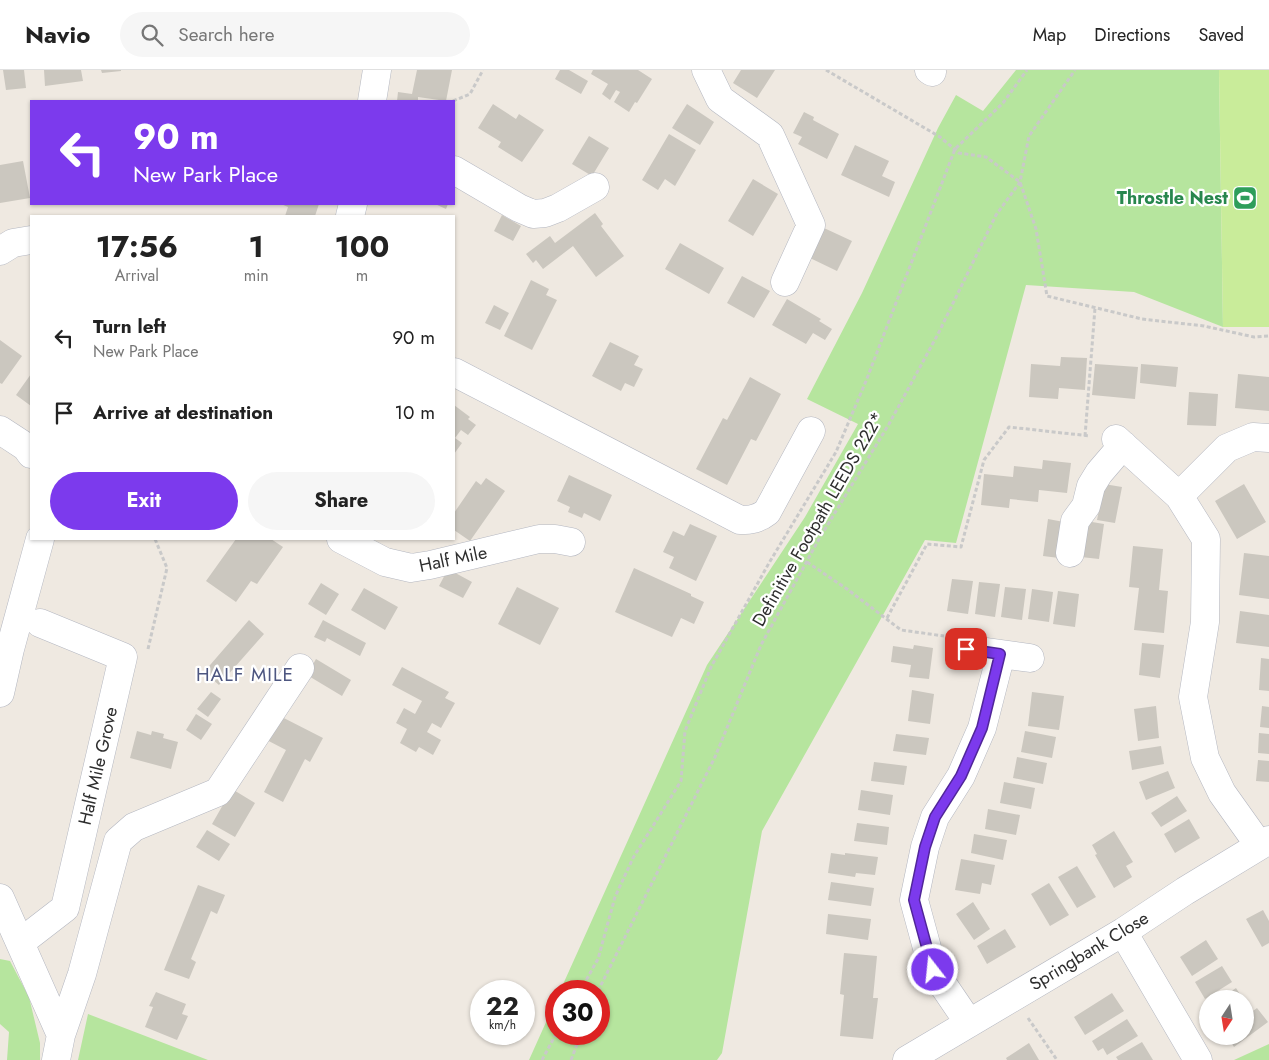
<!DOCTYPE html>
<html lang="en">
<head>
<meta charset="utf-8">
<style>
	body { margin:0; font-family:Jost,sans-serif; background:#f6f6f6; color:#222; height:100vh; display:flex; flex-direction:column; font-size:19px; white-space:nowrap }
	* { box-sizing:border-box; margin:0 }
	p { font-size:16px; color:#767676 }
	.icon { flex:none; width:28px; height:28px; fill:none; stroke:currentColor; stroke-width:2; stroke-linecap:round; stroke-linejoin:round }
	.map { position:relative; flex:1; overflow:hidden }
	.sheet { position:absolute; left:30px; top:145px; width:425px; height:325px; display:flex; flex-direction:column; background:#fff; border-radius:0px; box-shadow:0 1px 4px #0004 }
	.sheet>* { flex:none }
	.guide { position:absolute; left:30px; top:30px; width:425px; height:105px; border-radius:0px; box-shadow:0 1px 4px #0004; background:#7c3aed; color:#fff; overflow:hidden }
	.needle { width:32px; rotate:192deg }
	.tools { position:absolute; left:1199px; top:920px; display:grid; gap:10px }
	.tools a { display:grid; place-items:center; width:55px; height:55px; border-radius:50%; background:#fff; box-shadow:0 1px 4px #0004; font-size:25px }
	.speed { position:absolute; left:470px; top:910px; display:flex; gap:10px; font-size:25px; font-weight:700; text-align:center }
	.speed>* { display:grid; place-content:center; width:65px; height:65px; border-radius:50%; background:#fff; box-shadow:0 1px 4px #0004; line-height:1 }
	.speed small { font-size:12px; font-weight:400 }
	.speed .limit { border:8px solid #d22; background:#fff; color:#111 }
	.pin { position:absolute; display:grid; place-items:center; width:42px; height:42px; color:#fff; margin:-21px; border-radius:10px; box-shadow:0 2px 8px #0006 }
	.me { position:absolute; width:55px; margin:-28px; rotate:344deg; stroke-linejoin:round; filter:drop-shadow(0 0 4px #0008) }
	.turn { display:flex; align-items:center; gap:18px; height:105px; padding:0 20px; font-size:22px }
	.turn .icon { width:65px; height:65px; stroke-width:2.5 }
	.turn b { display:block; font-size:35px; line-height:42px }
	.eta { display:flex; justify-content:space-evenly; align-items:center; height:85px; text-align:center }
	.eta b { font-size:30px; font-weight:700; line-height:35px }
	.cta { display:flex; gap:10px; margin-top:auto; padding:10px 20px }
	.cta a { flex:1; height:58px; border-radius:30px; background:#7c3aed; color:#fff; font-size:20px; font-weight:700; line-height:58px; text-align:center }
	.cta a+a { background:#f6f6f6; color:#222 }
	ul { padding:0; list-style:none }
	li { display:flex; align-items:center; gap:15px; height:75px; padding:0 20px }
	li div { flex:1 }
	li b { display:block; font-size:19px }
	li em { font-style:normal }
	header { display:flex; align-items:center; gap:30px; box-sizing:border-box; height:70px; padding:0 25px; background:#fff; border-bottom:1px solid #e0e0e0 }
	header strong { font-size:24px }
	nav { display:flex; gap:28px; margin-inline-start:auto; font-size:18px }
	.search { width:350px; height:45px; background:#f6f6f6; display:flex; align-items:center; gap:12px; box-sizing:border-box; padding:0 18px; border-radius:28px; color:#767676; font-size:19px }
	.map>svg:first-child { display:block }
	.green { fill:#b6e59e }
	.pitch { fill:#c9ec9a }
	.building { fill:#cbc7bf }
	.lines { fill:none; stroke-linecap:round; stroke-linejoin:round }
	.minor-casing { stroke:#b4b7c1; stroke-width:29 }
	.path { stroke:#c9c9c9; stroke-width:3; stroke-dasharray:4 2.5; stroke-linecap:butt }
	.minor { stroke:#fff; stroke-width:28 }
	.route-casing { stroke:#51269a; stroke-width:12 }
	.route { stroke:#7c3aed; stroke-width:9 }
	.labels { text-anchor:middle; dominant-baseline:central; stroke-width:4.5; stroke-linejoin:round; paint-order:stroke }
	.leisure-label { font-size:18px; font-weight:bold; fill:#27864d; stroke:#fff; text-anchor:end }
	.street-label { font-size:18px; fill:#2e2e2e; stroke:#fff }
	.neighbourhood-label { font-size:19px; letter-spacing:1px; fill:#4d5680; stroke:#fff }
</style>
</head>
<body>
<header>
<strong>Navio</strong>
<div class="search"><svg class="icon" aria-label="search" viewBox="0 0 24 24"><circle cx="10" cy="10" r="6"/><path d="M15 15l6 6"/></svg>Search here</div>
<nav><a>Map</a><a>Directions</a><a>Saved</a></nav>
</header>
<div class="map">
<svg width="1269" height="990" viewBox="0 0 1269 990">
	<rect width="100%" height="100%" fill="#efe9e1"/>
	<path class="green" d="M1016 0H1219L1223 257 1134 222 1026 215 956 473 925 470 762 761 722 983 717 990H529L556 930V964H599V921H560L707 595 805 447 858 354 807 329 862 223 938 58 956 25 983 41Z
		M0 889 10 891 29 927 40 973V990H7L9 962 0 954Z
		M88 944 208 990H78Z
		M1269 974V990H1234Z"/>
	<path class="pitch" d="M1219 0H1269V257H1223Z"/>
	<path class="building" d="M3 0H24L26 18 6 20Z
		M44 0H81L83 11 45 16Z
		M101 0H121V1L102 3Z
		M417 0H452L446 31 418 27V31H397L398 22 412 24Z
		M560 0H569L588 11 581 24 555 9Z
		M593 0H638L652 9 637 33 635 32 629 42 614 32 620 22 616 20 610 30 602 24 608 14 591 4Z
		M741 0H775L757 28 733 13Z
		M493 34 516 49 519 44 544 60 522 92 498 77 501 72 478 58Z
		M687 34 714 52 700 75 672 58Z
		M804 42 814 47 813 50 839 64 827 89 798 74 802 67 793 63Z
		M669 64 696 80 675 116 665 109 658 120 642 110Z
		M589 66 609 78 592 106 572 94Z
		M855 75 889 91 882 106 895 112 889 127 841 105Z
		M23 91 30 128 0 133V95Z
		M753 109 778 124 753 166 728 151Z
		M281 134H319L315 146H285L288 137Z
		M435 134H448L446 139Z
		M595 143 603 154 601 156 624 186 596 207 573 176 543 199 536 190 533 193 526 184 550 166 555 173Z
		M502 145 521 156 513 171 494 161Z
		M824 158 852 171 837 201 810 188Z
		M680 173 724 198 709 224 665 199Z
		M742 206 770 221 754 248 727 233Z
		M531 210 549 219 546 225 557 230 532 280 504 266Z
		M787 229 821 249 819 251 832 259 825 270 813 263 806 274 772 255Z
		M494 235 509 243 500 260 485 253Z
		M0 270 22 286 2 314 0 313Z
		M610 272 639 286 634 295 643 299 634 317 625 313 621 321 592 306Z
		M1061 287 1087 288 1085 320 1059 318 1058 329 1029 327 1031 294 1060 296Z
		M1095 294 1138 297 1135 329 1092 325Z
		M1141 294 1178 297 1176 317 1140 313Z
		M31 304V336L16 325Z
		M1238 304 1269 307V341L1235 338Z
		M750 307 781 324 756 371 751 369 727 415 696 399 723 348 727 350Z
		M1189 322 1218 324 1216 356 1187 355Z
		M454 335 470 347 468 349 476 355 468 365 461 360 455 368 462 373 454 384Z
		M1043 390 1071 393 1067 423 1039 420 1038 432 1010 429 1009 438 981 435 984 404 1013 407 1014 396 1042 399Z
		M569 405 612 425 600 451 584 443 582 448 568 442 570 437 557 431Z
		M486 408 505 421 470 471 454 460V443L476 411 481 415Z
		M1104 414 1122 417 1115 453 1097 450Z
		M1244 414 1266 452 1237 469 1215 431Z
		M1048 449 1064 452 1059 488 1043 486Z
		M1086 451 1104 454 1099 489 1081 487Z
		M690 454 717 466 696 511 669 498 674 487 663 482 673 461 684 466Z
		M236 469H271L283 477 257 514 251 511 236 532 206 511Z
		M1133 476 1163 479 1159 520 1168 521 1164 563 1134 560 1139 518 1129 517Z
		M1244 483 1269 486V529L1239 525Z
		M634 498 691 524V526L704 532 694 554 681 548 672 567 615 542Z
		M448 499 472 512 463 528 439 516Z
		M952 509 973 511 968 544 947 541Z
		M979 512 1000 514 995 547 975 544Z
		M321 513 339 524 326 545 308 534Z
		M517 517 559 538 540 575 498 554Z
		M1005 517 1026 519 1022 550 1001 547Z
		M364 518 398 537 385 560 351 540Z
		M1032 519 1053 522 1049 552 1028 549Z
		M1058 521 1079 524 1075 557 1053 554Z
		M1240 541 1269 545V577L1236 573Z
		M249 550 264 564 219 615 204 602Z
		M323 550 366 573 360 586 327 568 325 572 314 567Z
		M1142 573 1164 575 1160 608 1139 605Z
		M914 575 933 578 929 609 909 607 911 595 891 592 893 576 913 579Z
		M1261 588 1269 589V621L1259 620Z
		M316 589 351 610 342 626 307 605Z
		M402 597 449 622 445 628 455 633 441 658 432 653 427 662 441 670 433 685 419 677 416 682 400 673 407 659 396 653 404 638 415 644 422 631 392 615Z
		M912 620 934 624 930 654 908 651Z
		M211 622 221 629 208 647 197 639Z
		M1032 622 1064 626 1059 660 1028 656Z
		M1156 636 1159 668 1138 671 1134 639Z
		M1262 636 1269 637V658L1260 657Z
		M274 643 323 668 310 692 305 689 283 732 264 722 286 680 261 667Z
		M196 644 212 654 201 670 186 660Z
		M137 661 151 665 152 661 164 664 163 668 178 672 171 699 130 688Z
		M1025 661 1056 667 1052 688 1021 682Z
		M1259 663 1269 664V684L1258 683Z
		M896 664 929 668 926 685 893 681Z
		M1161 676 1164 694 1132 700 1129 681Z
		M1017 687 1047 693 1043 714 1013 708Z
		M1258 690 1269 691V712L1256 711Z
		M874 692 907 696 904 715 871 711Z
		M1168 701 1175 718 1146 730 1139 712Z
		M1004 712 1035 718 1031 739 1000 733Z
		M232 719 255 733 235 767 212 754Z
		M861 720 893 725 890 745 858 740Z
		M1177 726 1187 741 1161 757 1151 743Z
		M988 739 1020 745 1016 765 985 759Z
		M1189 749 1200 768 1175 783 1164 764Z
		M857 753 889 757 887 775 854 771Z
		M207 760 230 774 219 791 196 777Z
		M1114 761 1133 792 1126 796 1132 807 1114 818 1095 785 1097 784 1092 775Z
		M974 764 1007 770 1003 790 971 783Z
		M831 783 845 785V783L878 787 875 805 856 803 855 807 828 803Z
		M961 789 995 795 991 815 982 813 980 824 955 820Z
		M1077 796 1096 827 1077 838 1058 807Z
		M831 812 874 818 871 836 828 830Z
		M1049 813 1069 845 1050 856 1031 824Z
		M198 815 225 825 217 844 211 841 191 889 196 892 189 909 164 900Z
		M973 832 990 859 974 870 956 844Z
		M1263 840 1269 851V873L1262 877 1246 849Z
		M828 844 871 849 868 870 826 864Z
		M1005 859 1016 877 987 894 977 876Z
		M1206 870 1218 889 1192 906 1180 887Z
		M844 883 877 886 873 928H878L873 969 840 966 844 925 840 924Z
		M1222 896 1232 912 1205 929 1195 912Z
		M1236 918 1243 929H1220Z
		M156 922 186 934 182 944 188 946 177 970 145 957 153 937 149 936Z
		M1112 923 1124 941 1085 965 1074 947Z
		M1257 938 1268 952 1234 977 1227 966H1245V947Z
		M1127 949 1138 966 1107 985 1103 978 1098 981 1092 971Z
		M1142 972 1153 990H1118L1116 987Z
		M1029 973 1039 990H1007L1006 988Z"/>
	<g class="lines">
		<defs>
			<path id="minor" d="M706 0 720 29 770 65 811 155 785 212
				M929 0 932 2
				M372 31 377 0
				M454 100 519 138 533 144 545 143 558 138 595 117
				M350 146 353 134
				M0 181 13 173 31 170
				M454 302 740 450C751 450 758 449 767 442L811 361
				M0 360 26 377 31 384
				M1116 369 1179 426 1206 469 1205 552 1193 627 1205 688 1222 723 1259 775
				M1179 426 1227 378 1253 367 1269 368
				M341 469 385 492 411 498 430 495 539 469H555L571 472
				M1070 483 1075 451 1086 436 1091 416 1099 403 1123 375
				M965 579 1030 588
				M0 623 10 579 40 469
				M0 828 61 965 56 990
				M1123 862 1198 990
				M21 872 65 838 123 587 40 553
				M969 953 933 900 914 830 925 777 935 747 961 706 982 658 1001 584
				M61 965 82 904 118 771 134 757 218 722 300 598
				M907 990 1123 862 1185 821 1269 770"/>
		</defs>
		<use href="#minor" class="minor-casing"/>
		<path class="path" d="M826 0 940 67 959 83 986 87 1020 112 1036 159 1047 226 1142 249 1204 256 1254 267 1269 266
			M453 31 470 24 483 0
			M1085 366 1095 238
			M807 492 847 519 901 560 944 566
			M887 548 927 474 961 477 984 390 1009 357 1090 366
			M148 579 167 498 155 469
			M580 921 598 889 615 827 633 788 681 711 685 661 711 597 769 493 836 382 866 311 955 79 1003 33 1027 0
			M598 921 715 687 761 575 819 469 889 354 938 264 996 145 1020 112 1029 66 1075 0
			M1028 948 1057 990
			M542 990 556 964
			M571 990 581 964"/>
		<use href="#minor" class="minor"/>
	</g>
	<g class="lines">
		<defs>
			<path id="route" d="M933 900 914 830 925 777 935 747 961 706 982 658 1000 584 966 579"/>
		</defs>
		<use href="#route" class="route-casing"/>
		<use href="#route" class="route"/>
	</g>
	<defs>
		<symbol id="stadium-square" viewBox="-11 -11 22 22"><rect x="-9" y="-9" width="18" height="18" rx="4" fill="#2e9e5b" stroke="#fff"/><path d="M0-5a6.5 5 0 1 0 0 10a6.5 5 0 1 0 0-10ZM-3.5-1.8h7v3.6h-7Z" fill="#fff"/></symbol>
	</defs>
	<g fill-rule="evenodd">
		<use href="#stadium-square" x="1231" y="114" width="28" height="28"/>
	</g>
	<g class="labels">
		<g class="leisure-label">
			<text x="1228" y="128">Throstle Nest</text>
		</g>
		<g class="street-label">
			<text transform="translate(818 449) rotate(-60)">Definitive Footpath LEEDS 222*</text>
			<text transform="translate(453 489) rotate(-12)">Half Mile</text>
			<text transform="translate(98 696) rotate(-77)">Half Mile Grove</text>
			<text transform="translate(1089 881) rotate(-31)">Springbank Close</text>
		</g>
		<g class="neighbourhood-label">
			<text x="245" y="604">HALF MILE</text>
		</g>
	</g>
</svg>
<div class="tools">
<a><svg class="needle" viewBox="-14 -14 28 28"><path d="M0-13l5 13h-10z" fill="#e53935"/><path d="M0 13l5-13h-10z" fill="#767676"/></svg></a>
</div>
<div class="speed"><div>22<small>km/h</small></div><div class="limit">30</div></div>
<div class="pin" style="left:966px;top:579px;background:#d93025"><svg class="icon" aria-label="arrive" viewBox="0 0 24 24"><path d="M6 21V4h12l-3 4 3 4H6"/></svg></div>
<svg class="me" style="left:933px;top:900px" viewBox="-20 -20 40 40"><circle r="17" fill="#7c3aed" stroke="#fff" stroke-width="3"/><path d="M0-11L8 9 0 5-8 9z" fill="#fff"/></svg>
<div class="guide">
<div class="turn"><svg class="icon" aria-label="left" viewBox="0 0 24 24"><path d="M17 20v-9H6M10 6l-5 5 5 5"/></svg><div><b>90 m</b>New Park Place</div></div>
</div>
<section class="sheet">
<div class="eta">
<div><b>17:56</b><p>Arrival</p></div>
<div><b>1</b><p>min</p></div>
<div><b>100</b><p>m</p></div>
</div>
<ul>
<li><svg class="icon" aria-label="left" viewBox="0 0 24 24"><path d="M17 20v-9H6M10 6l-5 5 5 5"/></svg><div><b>Turn left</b><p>New Park Place</p></div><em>90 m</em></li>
<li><svg class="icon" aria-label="arrive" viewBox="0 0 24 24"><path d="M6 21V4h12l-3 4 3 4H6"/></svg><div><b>Arrive at destination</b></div><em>10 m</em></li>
</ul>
<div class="cta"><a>Exit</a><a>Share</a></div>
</section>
</div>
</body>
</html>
